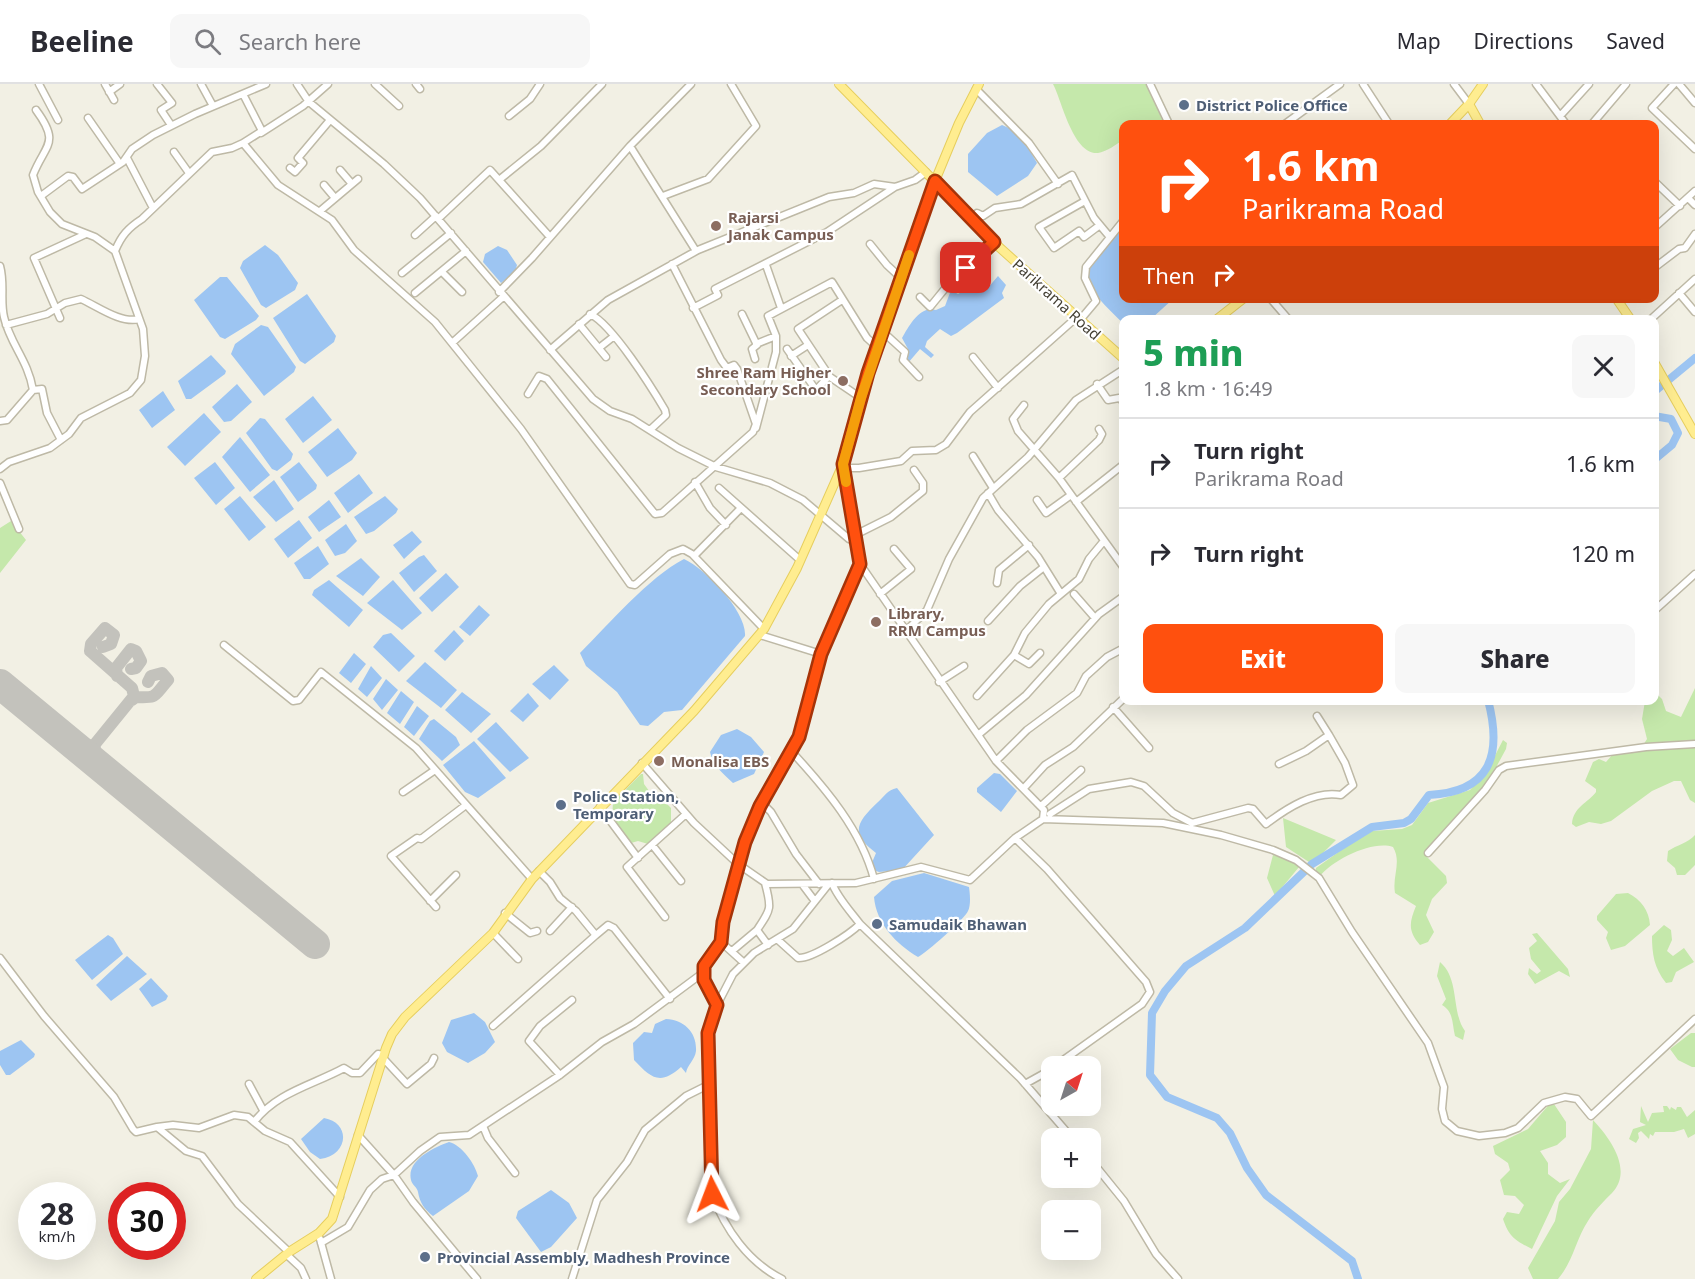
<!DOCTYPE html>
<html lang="en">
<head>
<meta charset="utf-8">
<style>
	body { margin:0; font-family:"Noto Sans",sans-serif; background:#f7f7f7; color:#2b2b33; height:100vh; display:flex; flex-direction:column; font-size:22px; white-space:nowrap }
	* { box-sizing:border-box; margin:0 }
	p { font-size:20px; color:#7c7c81 }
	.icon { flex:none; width:33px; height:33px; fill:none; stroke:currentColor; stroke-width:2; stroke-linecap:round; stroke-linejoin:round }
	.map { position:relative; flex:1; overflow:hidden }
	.panel { position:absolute; left:1119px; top:231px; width:540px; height:390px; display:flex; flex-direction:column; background:#fff; border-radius:12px; box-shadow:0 6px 24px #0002 }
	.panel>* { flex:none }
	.hud { position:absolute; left:1119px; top:36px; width:540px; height:183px; border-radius:12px; box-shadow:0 6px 24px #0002; background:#ff500e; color:#fff; overflow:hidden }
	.needle { width:39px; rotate:39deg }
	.buttons { position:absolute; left:1041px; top:972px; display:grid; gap:12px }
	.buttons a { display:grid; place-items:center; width:60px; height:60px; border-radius:12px; background:#fff; box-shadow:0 6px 24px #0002; font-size:30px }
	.speed { position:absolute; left:18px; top:1098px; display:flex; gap:12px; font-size:30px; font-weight:700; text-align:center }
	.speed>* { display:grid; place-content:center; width:78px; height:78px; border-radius:50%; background:#fff; box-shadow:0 6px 24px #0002; line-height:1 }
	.speed small { font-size:15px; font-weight:400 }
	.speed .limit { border:9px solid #d22; background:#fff; color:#111 }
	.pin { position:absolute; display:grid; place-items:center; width:51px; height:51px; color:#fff; margin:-26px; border-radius:12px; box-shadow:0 3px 9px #0006 }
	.me { position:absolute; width:66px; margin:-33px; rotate:357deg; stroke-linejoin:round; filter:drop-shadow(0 0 4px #0008) }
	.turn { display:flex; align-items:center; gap:21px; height:126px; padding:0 24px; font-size:27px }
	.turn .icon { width:78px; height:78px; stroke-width:2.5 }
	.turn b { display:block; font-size:42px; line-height:51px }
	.then { display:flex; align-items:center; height:57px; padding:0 24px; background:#0003; gap:12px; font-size:22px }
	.round { display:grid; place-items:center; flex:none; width:63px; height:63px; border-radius:12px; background:#f7f7f7 }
	.overview { display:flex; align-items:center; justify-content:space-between; height:102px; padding:0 24px }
	h1 { font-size:36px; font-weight:800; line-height:45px; color:#1e9e55 }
	.primary-button { display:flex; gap:12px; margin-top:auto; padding:12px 24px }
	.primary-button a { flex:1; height:69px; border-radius:12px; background:#ff500e; color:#fff; font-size:24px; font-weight:800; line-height:69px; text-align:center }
	.primary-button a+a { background:#f7f7f7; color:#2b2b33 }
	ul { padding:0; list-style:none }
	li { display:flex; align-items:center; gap:18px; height:90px; padding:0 24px; border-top:2px solid #e1e1e2 }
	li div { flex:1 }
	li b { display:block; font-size:22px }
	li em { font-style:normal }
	header { display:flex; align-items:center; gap:36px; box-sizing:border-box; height:84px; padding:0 30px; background:#fff; border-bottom:2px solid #e1e1e2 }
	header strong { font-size:28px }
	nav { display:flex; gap:33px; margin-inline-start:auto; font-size:21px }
	.search { width:420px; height:54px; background:#f7f7f7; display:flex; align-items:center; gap:15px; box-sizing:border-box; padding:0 21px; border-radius:12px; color:#7c7c81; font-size:22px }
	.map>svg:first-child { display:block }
	.green { fill:#c5e8ab }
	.water { fill:#9dc5f2 }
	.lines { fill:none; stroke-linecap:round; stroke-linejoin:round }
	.river { stroke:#9dc5f2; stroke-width:8 }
	.taxiway { stroke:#c3c2bc; stroke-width:12 }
	.runway { stroke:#c3c2bc; stroke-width:30 }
	.minor-casing { stroke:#beb9a6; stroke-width:9 }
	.major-casing { stroke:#e6ce5e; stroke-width:10 }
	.minor { stroke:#fff; stroke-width:6 }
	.major { stroke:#ffed90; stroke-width:8 }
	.route-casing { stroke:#a63409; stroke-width:15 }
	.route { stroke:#ff500e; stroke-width:10 }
	.slow { stroke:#f59e0b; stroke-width:10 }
	.service-dot { fill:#5c6f8a; stroke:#fff; stroke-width:2 }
	.education-dot { fill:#8d6e63; stroke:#fff; stroke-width:2 }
	.labels { text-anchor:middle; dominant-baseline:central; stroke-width:4.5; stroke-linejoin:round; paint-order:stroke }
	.service-label { font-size:15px; font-weight:bold; fill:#4e5e75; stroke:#fff; text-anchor:start }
	.education-label { font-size:15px; font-weight:bold; fill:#785e54; stroke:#fff; text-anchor:start }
	.street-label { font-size:15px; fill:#444034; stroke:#fff }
</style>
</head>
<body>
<header>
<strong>Beeline</strong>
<div class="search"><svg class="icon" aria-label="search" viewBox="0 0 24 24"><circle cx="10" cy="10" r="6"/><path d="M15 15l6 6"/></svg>Search here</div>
<nav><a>Map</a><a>Directions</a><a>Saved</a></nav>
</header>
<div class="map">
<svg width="1695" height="1195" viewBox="0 0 1695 1195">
	<rect width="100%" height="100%" fill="#f2f0e4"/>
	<path class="green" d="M1053 0H1147L1164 40H1124L1123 56C1117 60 1106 68 1098 69 1073 71 1062 17 1053 0Z
		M11 437 26 456 0 489V444Z
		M1695 604V719L1690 716 1681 697H1674L1652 707 1611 737 1601 740 1589 738 1576 743 1572 740C1573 723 1588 719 1596 708V705L1585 697 1593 678 1599 675 1606 678 1613 670 1640 666 1647 655 1642 635 1645 617 1654 616 1655 608 1662 615 1666 627 1681 633Z
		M1503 656 1507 659 1506 665 1487 700 1428 766 1427 773 1446 792 1447 799 1432 815 1426 831 1434 848 1428 858 1420 861C1408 847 1409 839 1416 822L1395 809C1392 792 1402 778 1393 763 1373 756 1334 775 1320 792L1316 787V784L1361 752 1372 747 1402 745 1412 741 1428 719 1470 706 1487 687Z
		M641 690H643L644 700 658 719 667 720 671 724V740L648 760 638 757 631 759 612 735 613 718Z
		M1283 734 1336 756 1312 780 1286 763Z
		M1695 751V781L1685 791H1677L1675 784 1667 777 1668 767C1677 761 1688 759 1695 751Z
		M1273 771 1291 776 1299 783 1275 812 1267 794Z
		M1628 809C1641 816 1649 826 1650 841L1625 862 1611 866 1606 854 1608 848 1597 836V832L1616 810Z
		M1664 841 1671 846 1672 856 1667 867 1673 872 1684 864 1694 878 1676 888 1672 898 1666 899C1654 884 1652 870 1652 852Z
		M1537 849 1568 885 1570 893 1559 887 1535 900 1528 890 1529 884 1537 890 1541 887 1531 875 1529 864 1537 857 1532 850Z
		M1440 878C1460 895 1451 928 1465 947L1463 956 1455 952C1452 940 1454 928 1442 921L1446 915 1437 892Z
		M1691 949H1695V983H1692L1678 976 1670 965Z
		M1552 1017 1566 1038V1053L1557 1061 1540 1067 1548 1079V1090L1560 1099 1570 1095 1557 1112 1532 1165C1516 1157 1509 1153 1503 1135L1507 1128 1519 1130 1524 1121 1515 1112 1504 1111 1500 1096 1510 1086 1508 1079 1495 1070 1493 1062 1528 1045Z
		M1641 1022 1648 1038 1652 1029 1664 1028 1663 1022H1667L1670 1026 1671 1023 1676 1026 1677 1023H1681L1687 1033 1695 1026V1050L1688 1054 1684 1045 1674 1048H1655L1653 1052 1650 1050 1649 1055 1641 1047 1638 1049 1639 1054 1636 1059 1629 1055 1633 1045 1646 1041 1640 1038Z
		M1593 1036C1609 1053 1634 1086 1612 1109 1604 1117 1594 1127 1588 1137 1576 1155 1573 1178 1558 1195H1533L1528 1184 1555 1137 1559 1118 1570 1105 1591 1065Z"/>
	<path class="water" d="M1002 41 1020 49 1037 79 1028 92 997 112 968 88V70L987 49Z
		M1123 142 1124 214 1173 215 1151 235 1124 236 1123 239C1075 194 1077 186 1123 142Z
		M265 161 278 171 298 199 295 206 266 224 261 221 240 184 243 177Z
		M498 162 507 166 517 181 515 188 501 199 483 178 485 170Z
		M998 192 1006 201 1002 209 1004 214 957 249 951 252 940 245 927 257 925 263 934 271 931 274 920 265 908 279 904 274 908 265 902 254C909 242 920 221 936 226L945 222 951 206 958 210 971 203 979 209 987 205Z
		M220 193H227L259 232 256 236 225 255 220 253 194 216Z
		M307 210 336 252 334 258 305 280 300 277 273 234Z
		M261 241 268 243 296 283 294 288 264 312 231 270 235 260Z
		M211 271 226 287 225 290 191 315H186L178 297Z
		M237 300 252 318 231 337 224 338 212 323Z
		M163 307 175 326 152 344 139 326Z
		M313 312 332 336 303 359 285 335Z
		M204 329 221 348 185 382 167 363Z
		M260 334 265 335 293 370 291 376 277 387 272 385 246 349Z
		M338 344 357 369 352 376 327 393 308 368Z
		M240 353 270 391 250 408 222 373Z
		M215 378 235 404 216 421 194 394Z
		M299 378 317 401 316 405 298 418 280 393Z
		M359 390 373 409 348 429 334 409Z
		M274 396 294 425 276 438 253 413Z
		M240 412 266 443 249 457 224 425Z
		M385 412 398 425 396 429 374 447 366 450 354 433Z
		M329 416 341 433 319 448 308 433Z
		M299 436 312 454 288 474 274 455Z
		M346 440 357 457 345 469 335 472 325 456Z
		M412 447 422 458 404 475 393 461Z
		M318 462 329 480 310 495H304L294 479Z
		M424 471 437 487 414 508 399 489 419 473Z
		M361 474 380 493 363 512 336 492Z
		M684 475C706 485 747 528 745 552L682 626 664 628 648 642 640 641 617 608 586 582 580 569C608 541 649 493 684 475Z
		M446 489 459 503 432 528 419 514Z
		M329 496 363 526 349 543 312 511 314 506Z
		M393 496 422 529 402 546 367 519Z
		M479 521 490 531 470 552 459 543Z
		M454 546 464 557 445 577 434 567Z
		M391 549 415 572 399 588 373 563 383 551Z
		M354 569 366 580 351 599 339 589Z
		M425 578 457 606 441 624 406 597Z
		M554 581 569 596 550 616 532 600Z
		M371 582 382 594 367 613 358 605Z
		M386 595 398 606 382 626 373 615Z
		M401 607 414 618 400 640 387 629Z
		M462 608 491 630 471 649 445 626Z
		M528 609 539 622 523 638 510 627Z
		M417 622 429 632 414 652 404 643Z
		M434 635 456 653 460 661 442 677 419 655 430 637Z
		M496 638 529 674 510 688 477 655Z
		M737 645 751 653 764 668 754 690 733 699C723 690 713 681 710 668L721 651Z
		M474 657 506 694 478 714 465 708 443 681Z
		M994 689 1000 690 1017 707 1001 728 977 708V704Z
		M897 704 934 751 902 786 879 788 873 786 871 781 876 769C849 749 857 738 878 718 885 712 887 706 897 704Z
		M924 789 969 803C970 810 971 821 968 827 965 835 926 869 918 873 896 860 876 839 874 813L892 797Z
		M108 851 113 854 123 870 92 896 75 876Z
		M127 872 147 890 111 917 96 901Z
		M151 894 168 912 166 916 152 923 139 905Z
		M474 929 485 938 495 958 485 969 468 979 447 968 442 959 451 936Z
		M666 935C684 936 697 948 696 967 695 976 687 981 686 989L681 983C660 1002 651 994 634 976L633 959 644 948 652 949 655 940Z
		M21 956 35 970 34 973 10 991H6L0 981V967Z
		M324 1034C352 1039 348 1072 320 1075L310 1068 301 1055Z
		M449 1058C462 1061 475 1080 478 1092L469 1107 433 1132C424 1125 420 1119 418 1108 417 1103 412 1101 411 1096 406 1076 435 1063 449 1058Z
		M551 1106 569 1119 577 1134 551 1163 541 1168 516 1134 518 1127Z"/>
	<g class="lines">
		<path class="river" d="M1654 308 1695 274
			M1654 332 1671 335 1678 349 1672 361 1654 376
			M1358 1195 1352 1177 1266 1111 1247 1084 1230 1049 1217 1034 1167 1013 1150 991 1152 929 1165 907 1186 882 1245 844 1312 780 1372 743 1404 739 1411 735 1429 711C1489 708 1503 673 1488 616"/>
		<path class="taxiway" d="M117 592 116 584 131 565 136 567 141 577 136 584 131 585
			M132 616 136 613C158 614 153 613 168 596L162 589 151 592 148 598
			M95 660 94 672 98 681
			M74 661 86 664 95 660 134 612 132 604 90 567 91 560 105 544 114 551 111 560 103 563"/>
		<path class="runway" d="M0 600 315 860"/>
		<defs>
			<path id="minor" d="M39 0 58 36
				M105 0 114 16
				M157 0 172 19 161 26 171 41
				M201 0 213 22
				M297 0 309 18 384 80 420 114 593 315 610 327 632 335 678 364 716 383 770 399 803 416 849 455 857 458
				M375 0 399 22
				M416 0 420 5
				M1150 0 1169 40
				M1363 0 1389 40
				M1454 0 1469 20
				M1536 0 1566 40
				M1674 0 1652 24 1695 65
				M1679 0 1695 19
				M976 5 1029 59 1058 100
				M109 8 120 0
				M243 10 262 47 243 59 278 101 332 136 354 166 435 238 521 345 630 500 635 501 670 470 683 465 692 470 764 545
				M36 26C61 60 45 60 33 91L38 108 50 128 62 140 95 153 115 167
				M509 32 530 15 540 0
				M1560 32 1589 0
				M88 34 120 80
				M1285 40 1340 0
				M1592 40 1626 0
				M261 49 303 22 328 0
				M630 62 691 0
				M174 68 189 89
				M127 74 153 124
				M290 84 295 88 303 79 298 74 330 36
				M340 86 352 100
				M499 96 541 62 602 0
				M1654 97 1680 122
				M324 101 335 114
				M41 112 68 92 73 93 82 105 123 78 132 65 153 51 195 30 266 0
				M663 112 708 95 756 42 731 0
				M1688 114 1695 121
				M1085 117 1039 143 1054 164 1079 147 1084 153 1100 141
				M320 127 358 95
				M972 134 977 129 983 132 995 124 1021 120 1072 91 1094 134 1109 152
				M438 135 490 86 550 153
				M1654 144 1695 107
				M415 151 436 132
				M870 160 887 181 901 194
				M766 181 781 224
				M0 182C5 200 0 216 4 233 10 260 28 276 33 306L7 336 0 337
				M1654 184 1679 165 1685 164 1695 150
				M442 188 462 208
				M402 189 451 149
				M499 208 532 174 630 62 696 167
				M415 209 466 167
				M1679 209 1695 228
				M920 213 930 223 956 191 994 158
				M1270 214 1289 236
				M842 216 798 245 830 293 861 314
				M693 224 718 211 715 205 827 148 895 103
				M590 230C612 240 652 304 665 326L666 331 650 346
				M742 230 757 261 752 265 755 275
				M60 234 34 174 86 150
				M1080 236 1096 217 1085 194 1086 183 1124 136
				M1650 236 1695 195
				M579 240 606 273
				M6 241 47 230 65 219 81 215C97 222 121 240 139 235
				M882 247 905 268 903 276 919 293
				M452 259 503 213
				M756 260 776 252
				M599 264 613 253
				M787 265 816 306 829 292
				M550 266 608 216 698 166 829 113 854 109 874 100 895 103 915 96 926 88
				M791 272 808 261
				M973 273 998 304
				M1097 300 1108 316 1119 314 1124 318
				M33 306 42 305 47 329 61 356
				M528 310 539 292 547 295 655 430 662 429 753 348 756 340 737 285 734 281 727 284 721 276 672 180
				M1024 321 1013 335 1018 347 1059 394 1124 484
				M756 344 776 268V252L768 232 832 198 867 254 877 263
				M973 372 993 404
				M843 384H859L901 377 912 367 936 366 946 360 970 328 1077 233
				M0 385 9 378 50 364 69 350 81 334 130 309 141 296 145 272 143 245 115 167C121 152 128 144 142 135L212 68 232 64 243 59
				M1059 394 1099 356 1102 350 1099 345
				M695 398 710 424 726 441
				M0 399 19 445
				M719 404 800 476
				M988 409 998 426 1038 473 1061 510
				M1037 416 1046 429 1071 411
				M1076 418 1124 380
				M855 451 891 433 923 407V399L914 386
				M694 472 741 424
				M997 499 999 486 1029 461
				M880 510 911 485 894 465
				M1074 510 1095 534
				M1654 527 1695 490
				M988 537 1020 502 1044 483
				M907 546 927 526 949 475 983 414 1028 373 1076 316 1124 285
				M760 551 821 570
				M224 561 293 617 299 616 321 588 416 664 532 795
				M1014 571 1029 580 1040 569
				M939 598 964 582
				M977 612 1014 571 1025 549 1049 520 1079 495 1089 475 1103 458
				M1113 623 1149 664
				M978 651 1026 611 1099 530 1124 512
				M792 668C826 705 861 746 874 795
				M996 677 1027 646 1077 609 1086 592 1107 573 1124 564
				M642 679 694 739 738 780 767 800 856 799 921 783 970 796 1015 754 1043 735 1044 726 996 677 860 480 843 381
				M1279 680 1306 667 1329 651 1317 632
				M1024 704 1045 681 1073 663 1124 614
				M403 708 435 686
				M762 719 771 728 796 770 819 800
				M1041 722 1081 686
				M600 723 638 774
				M1050 730 1089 705 1131 698 1144 702 1173 729 1192 739 1248 724 1253 725 1266 740C1287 724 1315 706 1341 711L1353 701 1345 679 1329 651
				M1043 735 1163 739 1221 751 1273 766 1296 776 1319 794 1352 848 1428 959 1444 1003 1442 1025 1445 1037 1457 1047 1479 1052 1505 1049 1518 1044 1544 1019 1565 1013 1577 1015 1591 1032 1695 935
				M1015 754 1047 785 1146 898 1150 908 1142 920 1055 982
				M653 762 681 797
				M1428 769 1485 706 1499 686 1506 682 1646 663 1695 660
				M539 787 550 798 560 814 576 827 594 849 596 851 608 841 614 844 670 915
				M765 799C772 825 771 825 757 846L768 861
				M832 799C837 813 851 828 860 840L1020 994 1072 1054
				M802 800 814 816
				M430 817 456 791
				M436 823 391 772 417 754 421 755 466 721
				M505 829 530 849 537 847
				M665 833 627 783 686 730
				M550 847 572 823
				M493 849 518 875
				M778 856 798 874C812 875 850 850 860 840
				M721 858 743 878
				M732 867 757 846
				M0 874 44 932 114 1013 133 1045 136 1048 157 1043 186 1067 202 1072 238 1120 289 1168
				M717 921 733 890 754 869 793 845 828 801
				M493 942 596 851
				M383 974 407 1000 431 980 434 974
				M560 991 529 957 540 942 572 916
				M249 1000 263 1026
				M1025 1000 1052 985
				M254 1038C277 1008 313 1001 344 984L352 989H360L378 970 384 971
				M483 1042 488 1054 515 1089
				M157 1043 173 1041 199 1044 234 1031 248 1033 265 1047 290 1058 340 1113
				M358 1051 394 1091 413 1118 477 1195
				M1090 1075 1124 1117 1156 1170 1178 1195
				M320 1155 331 1195
				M321 1159 348 1143 370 1106 382 1095 394 1091 420 1067 440 1053 469 1051 560 991 602 958 634 940 704 888
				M286 1170 301 1184 306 1195
				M572 1195 597 1116 627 1078 645 1046 686 1012 710 1000
				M782 1195C748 1178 725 1145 712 1110L708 949 717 921 704 896V882L721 858 723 838 745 758 760 722 799 653 821 570 860 480"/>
			<path id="major" d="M839 0 999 163 1124 275
				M1469 20 1480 40
				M1450 40 1469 20 1483 0
				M1616 214 1631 236
				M1216 236 1244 214
				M1654 278 1695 350
				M256 1195 289 1168 319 1149 332 1135 386 964 392 950 405 933 493 849 532 795 694 627 764 545 797 484 843 380 868 289 935 97 959 39 979 0"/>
		</defs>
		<use href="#minor" class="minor-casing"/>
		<use href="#major" class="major-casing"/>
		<use href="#minor" class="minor"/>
		<use href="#major" class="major"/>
	</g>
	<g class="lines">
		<defs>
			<path id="route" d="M712 1110 708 949 717 921 704 896V882L721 858 723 838 745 758 760 722 799 653 821 570 860 480 843 380 868 289 935 97 994 158 966 184"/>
		</defs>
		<use href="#route" class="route-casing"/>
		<use href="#route" class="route"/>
		<path class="slow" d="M846 398 843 380 861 314 909 171"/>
	</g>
	<g class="service-dot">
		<circle cx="1184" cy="21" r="6"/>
		<circle cx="561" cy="721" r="6"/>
		<circle cx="877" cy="840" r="6"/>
		<circle cx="425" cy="1173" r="6"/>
	</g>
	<g class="education-dot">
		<circle cx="716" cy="142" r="6"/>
		<circle cx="843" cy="297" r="6"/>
		<circle cx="876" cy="538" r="6"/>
		<circle cx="659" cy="677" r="6"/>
	</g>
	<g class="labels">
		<g class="service-label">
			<text x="1196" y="21">District Police Office</text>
			<text x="573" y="712">Police Station,<tspan x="573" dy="17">Temporary</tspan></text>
			<text x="889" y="840">Samudaik Bhawan</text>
			<text x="437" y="1173">Provincial Assembly, Madhesh Province</text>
		</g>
		<g class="education-label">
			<text x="728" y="133">Rajarsi<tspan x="728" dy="17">Janak Campus</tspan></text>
			<text x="831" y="288" text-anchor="end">Shree Ram Higher<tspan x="831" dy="17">Secondary School</tspan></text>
			<text x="888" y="529">Library,<tspan x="888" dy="17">RRM Campus</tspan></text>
			<text x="671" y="677">Monalisa EBS</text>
		</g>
		<g class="street-label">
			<text transform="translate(1057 215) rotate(42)">Parikrama Road</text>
		</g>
	</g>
</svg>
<div class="buttons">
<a><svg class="needle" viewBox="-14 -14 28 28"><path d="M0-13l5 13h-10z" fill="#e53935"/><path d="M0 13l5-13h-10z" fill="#7c7c81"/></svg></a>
<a>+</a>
<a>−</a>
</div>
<div class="speed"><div>28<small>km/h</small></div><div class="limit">30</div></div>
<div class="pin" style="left:966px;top:184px;background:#d93025"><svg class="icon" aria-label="arrive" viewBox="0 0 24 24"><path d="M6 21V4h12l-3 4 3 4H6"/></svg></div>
<svg class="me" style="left:712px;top:1110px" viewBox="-20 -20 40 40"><path d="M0-17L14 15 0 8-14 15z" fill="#ff500e" stroke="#fff" stroke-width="4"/></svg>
<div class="hud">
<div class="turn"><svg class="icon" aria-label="right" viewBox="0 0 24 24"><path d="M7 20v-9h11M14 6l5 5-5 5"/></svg><div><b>1.6 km</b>Parikrama Road</div></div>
<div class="then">Then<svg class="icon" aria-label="right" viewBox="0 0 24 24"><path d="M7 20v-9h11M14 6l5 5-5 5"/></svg></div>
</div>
<section class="panel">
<div class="overview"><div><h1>5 min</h1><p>1.8 km · 16:49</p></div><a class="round"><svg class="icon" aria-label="close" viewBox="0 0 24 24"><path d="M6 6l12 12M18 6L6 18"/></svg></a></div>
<ul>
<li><svg class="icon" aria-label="right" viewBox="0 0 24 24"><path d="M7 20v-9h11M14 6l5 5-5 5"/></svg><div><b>Turn right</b><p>Parikrama Road</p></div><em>1.6 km</em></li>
<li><svg class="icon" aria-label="right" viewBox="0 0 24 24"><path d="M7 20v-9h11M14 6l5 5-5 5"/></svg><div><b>Turn right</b></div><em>120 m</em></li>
</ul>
<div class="primary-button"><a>Exit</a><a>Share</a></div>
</section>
</div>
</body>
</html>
